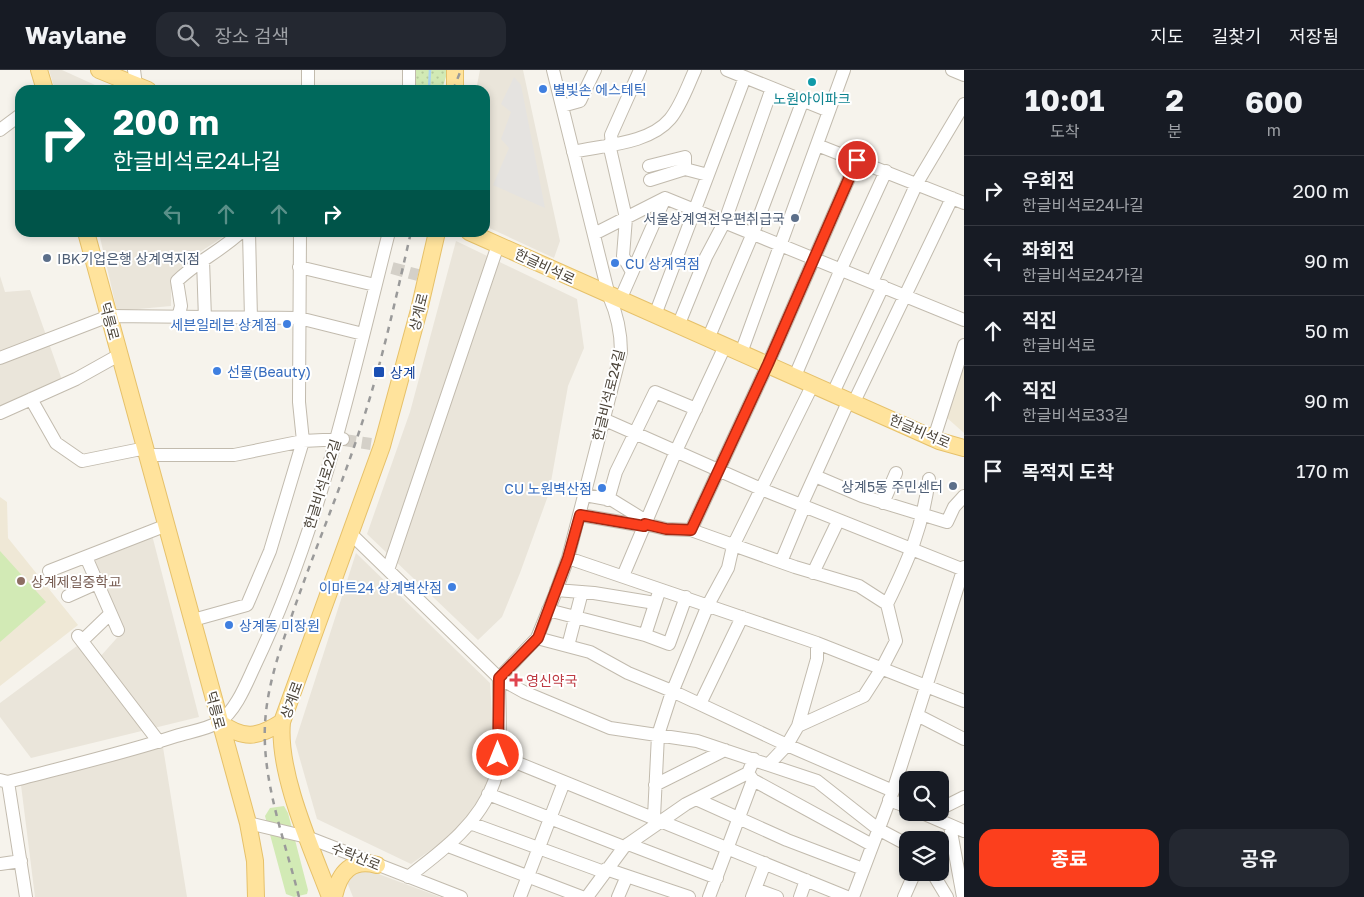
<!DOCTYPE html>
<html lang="ko">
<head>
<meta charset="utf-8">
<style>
	body { margin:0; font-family:"Golos Text","Noto Sans KR",sans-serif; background:#242831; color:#f1f3f6; height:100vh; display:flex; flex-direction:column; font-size:19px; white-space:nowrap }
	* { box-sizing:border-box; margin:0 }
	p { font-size:16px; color:#9ea1a6 }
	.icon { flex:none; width:28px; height:28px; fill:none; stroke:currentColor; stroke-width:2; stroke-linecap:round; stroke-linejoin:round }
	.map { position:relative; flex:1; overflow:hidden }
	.side { display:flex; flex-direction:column; background:#171b24; width:400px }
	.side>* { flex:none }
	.hud { position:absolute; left:15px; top:15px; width:475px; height:152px; border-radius:15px; box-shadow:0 2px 8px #0003; background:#00695c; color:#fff; overflow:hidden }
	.fabs { position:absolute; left:899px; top:701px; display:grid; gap:10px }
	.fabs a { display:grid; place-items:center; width:50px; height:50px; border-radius:10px; background:#171b24; box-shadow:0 2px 8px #0003; font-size:25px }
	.pin { position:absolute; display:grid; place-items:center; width:42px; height:42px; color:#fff; margin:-21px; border:2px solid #fff; border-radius:50%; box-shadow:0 1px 5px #0007 }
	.me { position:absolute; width:55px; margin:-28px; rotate:0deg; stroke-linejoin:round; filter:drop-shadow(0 0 4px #0008) }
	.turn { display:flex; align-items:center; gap:18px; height:105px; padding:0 15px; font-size:22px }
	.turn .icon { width:65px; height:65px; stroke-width:2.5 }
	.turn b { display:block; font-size:35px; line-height:42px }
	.lanes { display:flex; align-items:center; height:48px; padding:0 15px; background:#0003; justify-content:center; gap:25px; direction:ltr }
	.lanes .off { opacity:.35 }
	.eta { display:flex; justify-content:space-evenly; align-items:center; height:85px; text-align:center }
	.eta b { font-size:30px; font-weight:700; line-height:35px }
	.action { display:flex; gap:10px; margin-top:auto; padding:10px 15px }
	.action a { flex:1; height:58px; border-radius:15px; background:#fc3f1d; color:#fff; font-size:20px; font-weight:700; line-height:58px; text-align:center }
	.action a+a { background:#242831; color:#f1f3f6 }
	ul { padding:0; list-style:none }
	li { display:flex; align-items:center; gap:15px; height:70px; padding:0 15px; border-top:1px solid #363941 }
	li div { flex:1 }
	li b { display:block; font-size:19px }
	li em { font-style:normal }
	header { display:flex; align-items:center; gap:30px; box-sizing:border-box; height:70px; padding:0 25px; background:#171b24; border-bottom:1px solid #363941 }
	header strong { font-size:24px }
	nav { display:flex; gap:28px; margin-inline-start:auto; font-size:18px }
	.search { width:350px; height:45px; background:#242831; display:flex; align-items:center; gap:12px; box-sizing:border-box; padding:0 18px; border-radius:15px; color:#9ea1a6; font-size:19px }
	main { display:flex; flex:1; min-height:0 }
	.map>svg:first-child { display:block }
	.residential { fill:#eae5da }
	.education { fill:#efe8d6 }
	.grass { fill:#d2eab5 }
	.park { fill:url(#park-dots) }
	.parking { fill:#e5e3e0 }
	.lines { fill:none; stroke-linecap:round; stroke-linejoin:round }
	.stream { stroke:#a9d4f2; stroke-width:2.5 }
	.minor-tunnel { stroke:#d4d0c8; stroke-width:12; stroke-dasharray:12 6; stroke-linecap:butt }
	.minor-casing { stroke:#c2bbae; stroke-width:14 }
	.major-casing { stroke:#e6c16a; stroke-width:18 }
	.minor { stroke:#fff; stroke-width:12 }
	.major { stroke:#ffe39c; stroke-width:16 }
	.rail { stroke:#9a9a9a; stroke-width:2.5; stroke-dasharray:6 6; stroke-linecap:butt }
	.route-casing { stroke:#a42913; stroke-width:12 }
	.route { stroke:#fc3f1d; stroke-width:9 }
	.culture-dot { fill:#0f9aa8; stroke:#fff; stroke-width:2 }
	.shop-dot { fill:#3f7fe0; stroke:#fff; stroke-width:2 }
	.service-dot { fill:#5c6f8a; stroke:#fff; stroke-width:2 }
	.transit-dot { fill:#1a4fb4; stroke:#fff; stroke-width:2 }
	.education-dot { fill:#8d6e63; stroke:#fff; stroke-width:2 }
	.health-dot { fill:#e0444e; stroke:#fff; stroke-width:2 }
	.labels { text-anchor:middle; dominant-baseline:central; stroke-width:4; stroke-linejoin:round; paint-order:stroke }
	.shop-label { font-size:14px; fill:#366cbe; stroke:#fff; text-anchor:start }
	.culture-label { font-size:14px; fill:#0d838f; stroke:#fff }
	.service-label { font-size:14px; fill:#4e5e75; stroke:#fff; text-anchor:end }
	.street-label { font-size:14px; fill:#4b4439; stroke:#fff }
	.transit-label { font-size:14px; fill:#164399; stroke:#fff; text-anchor:start }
	.education-label { font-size:14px; fill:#785e54; stroke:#fff; text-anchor:start }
	.health-label { font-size:14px; fill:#be3a42; stroke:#fff; text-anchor:start }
</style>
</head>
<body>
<header>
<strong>Waylane</strong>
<div class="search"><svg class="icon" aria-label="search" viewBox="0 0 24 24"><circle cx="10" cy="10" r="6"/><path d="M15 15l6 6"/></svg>장소 검색</div>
<nav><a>지도</a><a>길찾기</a><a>저장됨</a></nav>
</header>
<main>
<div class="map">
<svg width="964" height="827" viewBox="0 0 964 827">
	<defs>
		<pattern id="park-dots" width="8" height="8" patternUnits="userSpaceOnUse" patternTransform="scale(1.25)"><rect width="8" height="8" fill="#d2eab5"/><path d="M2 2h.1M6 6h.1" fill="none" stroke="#b6ca9c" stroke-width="1.8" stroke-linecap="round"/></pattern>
	</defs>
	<rect width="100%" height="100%" fill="#f6f3ec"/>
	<path class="residential" d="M49 0H62L106 20H55Z
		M480 0H523L560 171 554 188 485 156V20H476Z
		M99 163H229L197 184 171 209V236L117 241Z
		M456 171 577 229 584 278 568 316 549 423 520 503 502 547 478 570 367 464 410 342Z
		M0 206 5 222 30 220 62 310 0 338Z
		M152 465 199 647 31 688 0 647V633L85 570 99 588 124 560 94 488Z
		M356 483 490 613 493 662 491 698 486 715 468 748 439 774 411 794 317 749 295 672Z
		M162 671 187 827H35L20 707Z
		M368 800 440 827H353L347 812 352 801Z"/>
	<path class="education" d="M964 294V363L946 347Z
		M0 427 7 432 8 468 78 555 0 616Z"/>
	<path class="grass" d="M0 481 46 532 0 572Z
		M284 736 288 743 308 820 307 824 294 827 286 824 265 746 270 738Z"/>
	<path class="park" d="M406 0H448L442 20H408Z"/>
	<path class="parking" d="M514 7 521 15 545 138 493 115 509 78 501 69 511 42 501 34Z"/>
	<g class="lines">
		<path class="stream" d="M429 20 430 0"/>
		<path class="minor-tunnel" d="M392 198 418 205
			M344 370 371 374"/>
		<defs>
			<path id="minor" d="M134 0 136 15
				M727 0 829 41
				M952 0 964 5
				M308 20V0
				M409 20V0
				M562 36 580 31 595 0
				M0 60 20 45
				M609 74 626 148 623 186 632 202
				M612 74 611 65 640 0
				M817 75 964 133
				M573 82C604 75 649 74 670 49 681 36 688 15 695 0
				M649 96 685 87V99
				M650 110 685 99 708 105
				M249 162 251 249
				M594 164 665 128 964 250
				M203 190 205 249
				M299 197 375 215
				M872 212 917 113 964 34
				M620 230 665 128
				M655 245 745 7
				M178 248 181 236 177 211C196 192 221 181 241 162
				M678 256 706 187 725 151 772 18
				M708 269 753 163 803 30
				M741 283 844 0
				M0 288 109 246 299 248 363 264
				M795 306 841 199 886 101
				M833 323 883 216
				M31 329 56 373 82 391 146 378
				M854 332 952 128
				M0 343 76 309 119 285
				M603 349 761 419 964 500
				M934 368 964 275
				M147 385H234L303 371 343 369
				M815 406 862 426 947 452 954 437 964 426
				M585 425 612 430 646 451
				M608 430 616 402 655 322 696 339
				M883 433 896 403
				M801 436 849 330
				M580 445 644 456
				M645 454 666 459 691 460 795 497 859 516 887 534 896 571 882 598 864 626 798 656 787 675 769 694
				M691 460 768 294 857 90
				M350 463 499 608 524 622 610 658 697 671 817 711 878 759 908 775
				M86 487 118 560
				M568 488 817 573 964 631
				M781 492 804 437
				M388 500 498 175
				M49 501 167 455
				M813 503 838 451
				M623 506 676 381 725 276
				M556 520 594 523 655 533
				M68 526 97 513
				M887 534C909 489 922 459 929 409
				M548 540 645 565 669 574 686 527
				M193 550 247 535 270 481 303 371 299 332 300 162
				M645 565 658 525
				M78 566 159 672
				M537 568 590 582 628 603 672 621 787 675 893 721
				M83 570 110 544
				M568 576 582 522
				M700 634 742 547
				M917 645 964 669
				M798 656 817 589V573
				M498 685 847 827
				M748 703 753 710 872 775
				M0 710 8 712C64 697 121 684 176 666 189 662 208 659 219 652 236 641 247 612 255 595 320 459 352 308 389 162
				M8 712 26 827
				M655 715 725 680
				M488 724 624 777
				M696 729 787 770 863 799
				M889 730 908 737
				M940 739 964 727
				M920 742 964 761
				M654 747 658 665 671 625 708 535 728 498 733 476 813 314
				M248 753 307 767 461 827
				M470 753 604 802
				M950 756 963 827
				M628 774 717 808
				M448 776 582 827
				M0 794 21 791
				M606 799 689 827
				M932 802 947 827
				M408 807C442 781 479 754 494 712 503 687 499 636 499 608L537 568 555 524 568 488 621 282C621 261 617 244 609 226L553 0
				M755 819 777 827
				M520 827 564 712
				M587 827 624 777 686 734 748 703 754 689
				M618 827 627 806
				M709 827 753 710
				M752 827 765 793
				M800 827 806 810
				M853 827 893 721 964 497
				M904 827 915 802"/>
			<path id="major" d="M39 0 45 20
				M99 0 148 20
				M455 20V0
				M86 162 248 753 255 791 256 827
				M469 162 939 371 964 378
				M219 652C244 670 257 668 282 652
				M330 827C312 779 277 703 282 652L382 376 419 240 437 162
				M334 827C339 802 352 788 377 795"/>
		</defs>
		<use href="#minor" class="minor-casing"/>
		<use href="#major" class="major-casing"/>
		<use href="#minor" class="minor"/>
		<use href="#major" class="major"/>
		<path class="rail" d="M453 20 461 0
			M299 827C285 771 262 712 265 654 267 617 279 582 291 548 313 483 340 421 361 356 382 293 396 227 411 162"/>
	</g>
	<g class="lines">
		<defs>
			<path id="route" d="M498 685 499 608 538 568 568 488 580 445 644 456 645 454 666 459 691 460 768 294 857 90"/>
		</defs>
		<use href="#route" class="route-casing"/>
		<use href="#route" class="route"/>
	</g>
	<circle class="culture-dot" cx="812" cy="12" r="5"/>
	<g class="shop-dot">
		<circle cx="543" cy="19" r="5"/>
		<circle cx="615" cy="193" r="5"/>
		<circle cx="287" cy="254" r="5"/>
		<circle cx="217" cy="301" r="5"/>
		<circle cx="602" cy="418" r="5"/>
		<circle cx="452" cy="517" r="5"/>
		<circle cx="229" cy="555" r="5"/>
	</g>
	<g class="service-dot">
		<circle cx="795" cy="148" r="5"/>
		<circle cx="47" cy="188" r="5"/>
		<circle cx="953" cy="416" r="5"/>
	</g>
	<rect class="transit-dot" x="373" y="296" width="12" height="12" rx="2.5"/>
	<circle class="education-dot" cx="21" cy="511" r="5"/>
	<path class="health-dot" d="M513.5 602.5h5v5h5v5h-5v5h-5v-5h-5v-5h5z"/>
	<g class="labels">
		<g class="shop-label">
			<text x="553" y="19">별빛손 에스테틱</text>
			<text x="625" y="193">CU 상계역점</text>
			<text x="277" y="254" text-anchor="end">세븐일레븐 상계점</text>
			<text x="227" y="301">선물(Beauty)</text>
			<text x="592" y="418" text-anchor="end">CU 노원벽산점</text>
			<text x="442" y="517" text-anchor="end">이마트24 상계벽산점</text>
			<text x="239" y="555">상계동 미장원</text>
		</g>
		<g class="culture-label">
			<text x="812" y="28">노원아이파크</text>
		</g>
		<g class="service-label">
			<text x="785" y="148">서울상계역전우편취급국</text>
			<text x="57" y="188" text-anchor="start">IBK기업은행 상계역지점</text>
			<text x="943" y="416">상계5동 주민센터</text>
		</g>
		<g class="street-label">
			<text transform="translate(545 196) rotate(25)">한글비석로</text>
			<text transform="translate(418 242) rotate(-76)">상계로</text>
			<text transform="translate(110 251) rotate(75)">덕릉로</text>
			<text transform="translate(608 325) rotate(-76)">한글비석로24길</text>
			<text transform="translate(920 361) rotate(23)">한글비석로</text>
			<text transform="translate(322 414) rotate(-73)">한글비석로22길</text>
			<text transform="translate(291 630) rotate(-70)">상계로</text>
			<text transform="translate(216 640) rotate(75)">덕릉로</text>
			<text transform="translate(356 786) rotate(22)">수락산로</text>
		</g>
		<g class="transit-label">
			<text x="390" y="302">상계</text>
		</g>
		<g class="education-label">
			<text x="31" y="511">상계제일중학교</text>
		</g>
		<g class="health-label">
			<text x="526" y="610">영신약국</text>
		</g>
	</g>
</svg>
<div class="fabs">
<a><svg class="icon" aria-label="search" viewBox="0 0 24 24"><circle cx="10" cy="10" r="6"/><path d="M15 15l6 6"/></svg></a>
<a><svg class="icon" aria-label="layers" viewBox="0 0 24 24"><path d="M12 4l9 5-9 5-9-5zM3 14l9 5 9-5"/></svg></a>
</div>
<div class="pin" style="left:857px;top:90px;background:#d93025"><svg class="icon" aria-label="arrive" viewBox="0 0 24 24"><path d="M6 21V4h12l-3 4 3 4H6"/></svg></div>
<svg class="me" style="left:498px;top:685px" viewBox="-20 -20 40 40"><circle r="17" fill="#fc3f1d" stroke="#fff" stroke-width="3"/><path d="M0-11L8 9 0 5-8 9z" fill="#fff"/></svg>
<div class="hud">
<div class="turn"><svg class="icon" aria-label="right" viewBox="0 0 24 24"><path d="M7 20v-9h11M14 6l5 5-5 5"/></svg><div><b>200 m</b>한글비석로24나길</div></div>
<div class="lanes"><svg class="icon off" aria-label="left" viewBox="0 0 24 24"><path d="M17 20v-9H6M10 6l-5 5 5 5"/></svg><svg class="icon off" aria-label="ahead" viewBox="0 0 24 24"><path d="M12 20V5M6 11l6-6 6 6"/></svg><svg class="icon off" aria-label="ahead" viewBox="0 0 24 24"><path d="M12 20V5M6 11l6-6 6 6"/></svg><svg class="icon" aria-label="right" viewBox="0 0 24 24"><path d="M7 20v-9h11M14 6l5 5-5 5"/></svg></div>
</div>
</div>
<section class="side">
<div class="eta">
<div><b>10:01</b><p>도착</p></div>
<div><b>2</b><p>분</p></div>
<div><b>600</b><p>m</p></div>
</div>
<ul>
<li><svg class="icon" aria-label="right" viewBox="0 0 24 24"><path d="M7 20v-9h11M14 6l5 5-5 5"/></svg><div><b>우회전</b><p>한글비석로24나길</p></div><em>200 m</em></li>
<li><svg class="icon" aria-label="left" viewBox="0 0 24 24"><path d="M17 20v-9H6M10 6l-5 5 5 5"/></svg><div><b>좌회전</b><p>한글비석로24가길</p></div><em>90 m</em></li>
<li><svg class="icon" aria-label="ahead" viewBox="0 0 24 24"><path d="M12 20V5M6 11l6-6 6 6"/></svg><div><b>직진</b><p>한글비석로</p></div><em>50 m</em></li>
<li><svg class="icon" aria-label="ahead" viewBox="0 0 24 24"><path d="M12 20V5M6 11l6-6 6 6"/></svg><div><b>직진</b><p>한글비석로33길</p></div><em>90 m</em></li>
<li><svg class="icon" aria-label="arrive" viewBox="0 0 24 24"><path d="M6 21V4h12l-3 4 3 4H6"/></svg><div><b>목적지 도착</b></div><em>170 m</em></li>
</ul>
<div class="action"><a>종료</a><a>공유</a></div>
</section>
</main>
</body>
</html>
